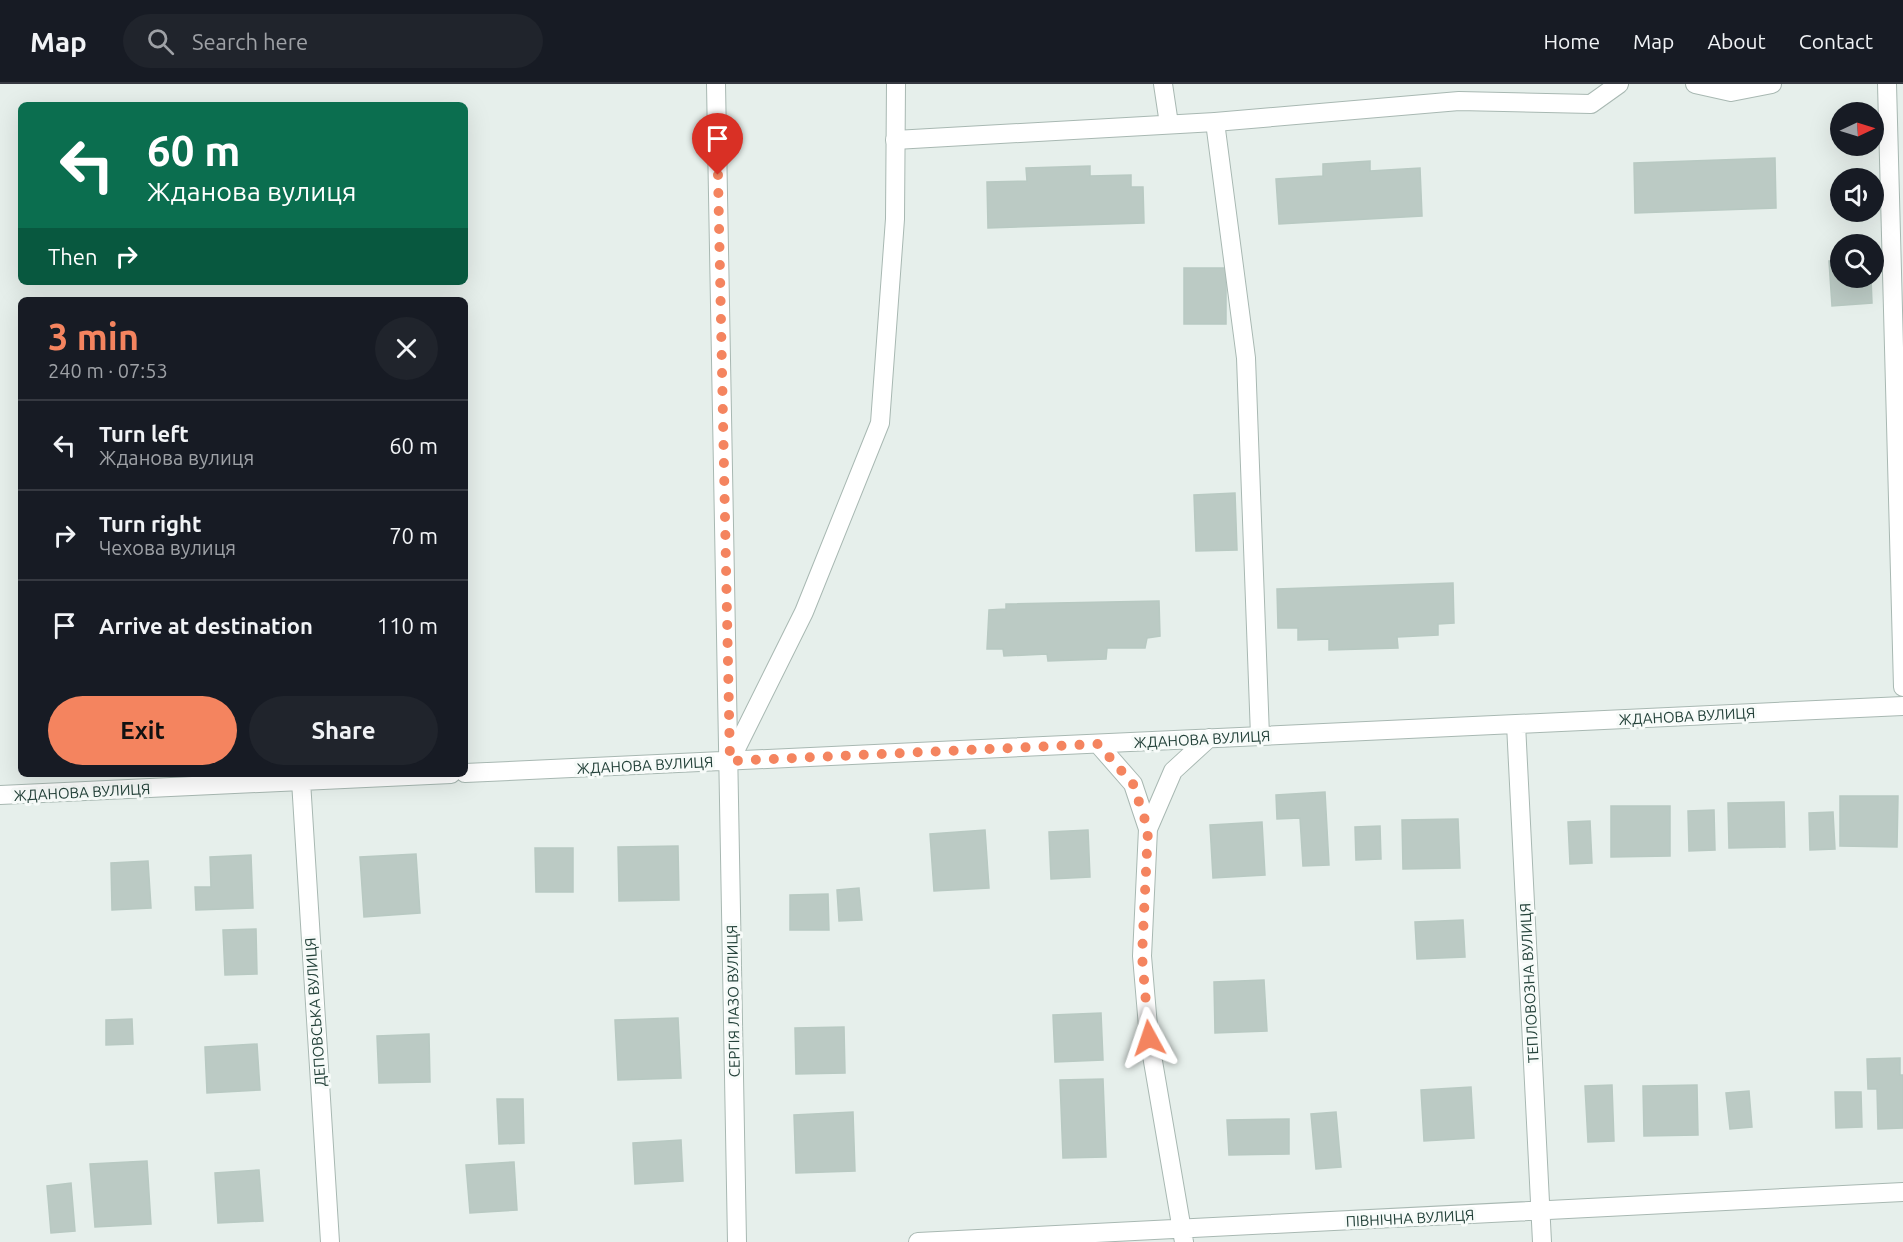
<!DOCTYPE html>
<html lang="en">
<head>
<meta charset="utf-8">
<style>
	body { margin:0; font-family:Ubuntu,sans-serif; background:#20242c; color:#f1f3f6; height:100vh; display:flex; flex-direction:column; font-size:22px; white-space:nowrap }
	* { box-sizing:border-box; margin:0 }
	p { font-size:20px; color:#9ea1a6 }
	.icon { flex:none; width:33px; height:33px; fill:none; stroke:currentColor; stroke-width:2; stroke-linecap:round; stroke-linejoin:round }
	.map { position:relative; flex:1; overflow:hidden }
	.side { position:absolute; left:18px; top:213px; width:450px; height:480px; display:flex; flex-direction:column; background:#171b24; border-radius:9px; box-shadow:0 6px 24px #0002 }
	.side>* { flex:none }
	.banner { position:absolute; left:18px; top:18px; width:450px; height:183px; border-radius:9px; box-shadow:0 6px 24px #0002; background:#0b6e4f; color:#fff; overflow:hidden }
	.needle { width:39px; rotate:86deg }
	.controls { position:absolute; left:1830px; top:18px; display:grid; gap:12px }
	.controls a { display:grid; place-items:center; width:54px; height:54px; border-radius:50%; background:#171b24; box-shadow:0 6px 24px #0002; font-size:30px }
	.pin { position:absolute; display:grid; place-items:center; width:51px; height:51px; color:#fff; margin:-62px -26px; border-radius:50% 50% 50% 0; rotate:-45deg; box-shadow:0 0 6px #0007 }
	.pin .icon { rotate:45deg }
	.me { position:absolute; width:66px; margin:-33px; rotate:355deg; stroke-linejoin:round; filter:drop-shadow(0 0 4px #0008) }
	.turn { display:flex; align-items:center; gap:21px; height:126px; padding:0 30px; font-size:27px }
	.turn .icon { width:78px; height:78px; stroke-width:2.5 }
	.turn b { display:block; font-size:42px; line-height:51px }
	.then { display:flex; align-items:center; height:57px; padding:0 30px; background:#0003; gap:12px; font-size:22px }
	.round { display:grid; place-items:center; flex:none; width:63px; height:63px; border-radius:32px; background:#20242c }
	.summary { display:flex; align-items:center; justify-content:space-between; height:102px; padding:0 30px }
	h1 { font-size:36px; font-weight:700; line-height:45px; color:#f4845f }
	.primary-button { display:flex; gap:12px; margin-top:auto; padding:12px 30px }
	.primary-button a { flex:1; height:69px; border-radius:36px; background:#f4845f; color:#111; font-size:24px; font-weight:700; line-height:69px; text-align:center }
	.primary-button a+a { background:#20242c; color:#f1f3f6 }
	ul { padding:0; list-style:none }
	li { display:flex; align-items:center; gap:18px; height:90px; padding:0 30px; border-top:2px solid #363941 }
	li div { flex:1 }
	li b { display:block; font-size:22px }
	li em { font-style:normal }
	header { display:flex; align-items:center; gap:36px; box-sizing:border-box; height:84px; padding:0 30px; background:#171b24; border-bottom:2px solid #363941 }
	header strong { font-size:28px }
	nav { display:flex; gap:33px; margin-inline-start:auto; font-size:21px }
	.search { width:420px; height:54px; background:#20242c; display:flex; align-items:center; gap:15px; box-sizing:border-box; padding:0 21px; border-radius:33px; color:#9ea1a6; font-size:22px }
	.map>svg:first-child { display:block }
	.building { fill:#bbcac4; stroke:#b8c9c2; stroke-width:1.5 }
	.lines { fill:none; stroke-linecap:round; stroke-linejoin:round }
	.service-casing { stroke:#a8b8b2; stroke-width:20 }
	.minor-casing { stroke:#a8b8b2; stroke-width:20 }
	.service { stroke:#fff; stroke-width:18 }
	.minor { stroke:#fff; stroke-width:18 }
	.route { stroke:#f4845f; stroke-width:10; stroke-dasharray:0 18 }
	.labels { text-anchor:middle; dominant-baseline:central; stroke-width:6; stroke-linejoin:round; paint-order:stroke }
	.street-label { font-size:15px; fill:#24423a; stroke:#f7fbf9 }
</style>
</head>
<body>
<header>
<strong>Map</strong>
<div class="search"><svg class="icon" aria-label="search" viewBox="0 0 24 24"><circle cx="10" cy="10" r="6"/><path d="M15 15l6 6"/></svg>Search here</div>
<nav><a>Home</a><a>Map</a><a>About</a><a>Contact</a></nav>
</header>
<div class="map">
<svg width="1903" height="1158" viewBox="0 0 1903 1158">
	<rect width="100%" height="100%" fill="#e6efeb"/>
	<path class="building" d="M1775 74 1776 124 1635 129 1634 79Z
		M1370 77V87L1420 84 1422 132 1279 140 1276 95 1323 92V80Z
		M1090 82V92L1131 91V103H1143L1144 139 988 144 987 98 1027 97 1026 84Z
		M1829 177H1840V194H1871L1872 219 1832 222Z
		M1184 184H1226V240H1184Z
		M1235 409 1237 466 1196 467 1194 411Z
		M1453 499 1454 539 1438 540V551L1397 553 1398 564 1329 566V555L1298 556V544H1278L1277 505Z
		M1159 517 1160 552 1147 554 1145 564H1107L1106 575 1048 577 1047 570 1004 572 1003 565H987L989 526 1006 525V520Z
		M1325 708 1329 781 1303 782 1300 734 1277 735 1276 711Z
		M1840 712H1898L1897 763 1840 762Z
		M1784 718 1785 763 1729 764 1728 719Z
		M1611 722H1670V772L1611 773Z
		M1714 726 1715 766 1689 767 1688 727Z
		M1833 728 1835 765 1810 766 1809 729Z
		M1458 735 1460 784 1403 785 1402 736Z
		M1590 737 1592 779 1570 780 1568 738Z
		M1262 738 1265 791 1213 794 1210 741Z
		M1380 742 1381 775 1356 776 1355 743Z
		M985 746 989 804 934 807 930 750Z
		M1088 746 1090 793 1051 795 1049 748Z
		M678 762 679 816 619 817 618 763Z
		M535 764H573V808H536Z
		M416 770 420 829 364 833 360 773Z
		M251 771 253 824 196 826 195 803H211L210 773Z
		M148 777 151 824 112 826 111 779Z
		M859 804 862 836 839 837 837 806Z
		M828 810 829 846H790V811Z
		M1463 836 1465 873 1417 875 1415 838Z
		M256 845 257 890 225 891 223 846Z
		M1264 896 1267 947 1215 949 1214 898Z
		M1101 929 1103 976 1055 978 1053 931Z
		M678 934 681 994 618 996 615 936Z
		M132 935 133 960 106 961V936Z
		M844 943 845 989 796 990 795 944Z
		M429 950 430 998 379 999 377 952Z
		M257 960 260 1006 207 1009 205 963Z
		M1900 974V991H1903V1044L1878 1045 1877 1005H1868L1867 975Z
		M1103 995 1106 1073 1063 1074 1060 996Z
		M1612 1001 1614 1057 1588 1058 1585 1002Z
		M1697 1001 1698 1051 1644 1052 1643 1002Z
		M1471 1003 1474 1054 1424 1057 1421 1006Z
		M1749 1007 1752 1043 1730 1045 1726 1009Z
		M1835 1008H1861L1862 1043 1836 1044Z
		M497 1015H523L524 1059 499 1060Z
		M853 1028 855 1087 796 1089 794 1031Z
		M1336 1028 1341 1083 1316 1085 1311 1030Z
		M1289 1035V1070L1229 1071 1227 1036Z
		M681 1056 683 1097 635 1100 633 1059Z
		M147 1077 151 1140 95 1143 90 1080Z
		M514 1078 517 1126 470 1129 466 1081Z
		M259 1086 263 1137 218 1139 215 1089Z
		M71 1099 75 1147 51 1149 47 1102Z"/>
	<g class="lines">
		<defs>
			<path id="service" d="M1887 0 1903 603
				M1215 38 1246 274 1260 652
				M730 677 804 528 880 339 895 135 896 0"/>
			<path id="minor" d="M716 0 737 1158
				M1163 0 1169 40
				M1695 0 1731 8 1772 0
				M895 56 1215 38 1459 17 1591 20 1619 0
				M1516 640 1542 1158
				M1098 660 1133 700 1148 745 1142 872 1149 954 1184 1158
				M465 689 1903 622
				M301 697 330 1158
				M0 711 451 690
				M1148 745 1173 687 1209 654
				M918 1158 1903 1108"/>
		</defs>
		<use href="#service" class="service-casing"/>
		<use href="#minor" class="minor-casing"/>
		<use href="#service" class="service"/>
		<use href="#minor" class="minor"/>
	</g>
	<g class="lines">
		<path class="route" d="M718 91 730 677 1098 660 1133 700 1148 745 1142 872 1149 954"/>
	</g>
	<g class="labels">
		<g class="street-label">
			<text transform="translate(1687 632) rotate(-3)">ЖДАНОВА ВУЛИЦЯ</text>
			<text transform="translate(1202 655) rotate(-3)">ЖДАНОВА ВУЛИЦЯ</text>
			<text transform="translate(645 681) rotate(-3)">ЖДАНОВА ВУЛИЦЯ</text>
			<text transform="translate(82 708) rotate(-3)">ЖДАНОВА ВУЛИЦЯ</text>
			<text transform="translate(1529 899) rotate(-93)">ТЕПЛОВОЗНА ВУЛИЦЯ</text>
			<text transform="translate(733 917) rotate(-91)">СЕРГІЯ ЛАЗО ВУЛИЦЯ</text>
			<text transform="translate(315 928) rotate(-94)">ДЕПОВСЬКА ВУЛИЦЯ</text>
			<text transform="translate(1410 1134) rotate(-3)">ПІВНІЧНА ВУЛИЦЯ</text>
		</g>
	</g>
</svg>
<div class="controls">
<a><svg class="needle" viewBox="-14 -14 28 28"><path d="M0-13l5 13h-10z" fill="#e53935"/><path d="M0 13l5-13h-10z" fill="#9ea1a6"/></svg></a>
<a><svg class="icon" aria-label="sound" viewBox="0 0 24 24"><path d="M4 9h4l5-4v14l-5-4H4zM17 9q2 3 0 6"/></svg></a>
<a><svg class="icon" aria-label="search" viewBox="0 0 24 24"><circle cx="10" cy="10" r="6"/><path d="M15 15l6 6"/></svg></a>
</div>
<div class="pin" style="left:718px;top:91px;background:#d93025"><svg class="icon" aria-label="arrive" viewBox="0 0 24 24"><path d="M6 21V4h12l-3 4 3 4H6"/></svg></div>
<svg class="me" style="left:1149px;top:954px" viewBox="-20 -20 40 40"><path d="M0-17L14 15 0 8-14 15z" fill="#f4845f" stroke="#fff" stroke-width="4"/></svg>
<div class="banner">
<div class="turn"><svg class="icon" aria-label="left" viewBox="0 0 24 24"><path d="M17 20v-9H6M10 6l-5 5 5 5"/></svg><div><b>60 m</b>Жданова вулиця</div></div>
<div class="then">Then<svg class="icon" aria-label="right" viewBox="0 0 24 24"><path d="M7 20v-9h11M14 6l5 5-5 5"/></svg></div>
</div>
<section class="side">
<div class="summary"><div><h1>3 min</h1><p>240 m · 07:53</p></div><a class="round"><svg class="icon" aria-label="close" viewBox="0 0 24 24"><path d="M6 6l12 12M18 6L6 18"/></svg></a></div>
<ul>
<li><svg class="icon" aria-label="left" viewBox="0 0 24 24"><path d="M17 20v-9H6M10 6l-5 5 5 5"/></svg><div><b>Turn left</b><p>Жданова вулиця</p></div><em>60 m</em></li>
<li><svg class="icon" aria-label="right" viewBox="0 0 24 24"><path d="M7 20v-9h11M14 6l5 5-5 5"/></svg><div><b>Turn right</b><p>Чехова вулиця</p></div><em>70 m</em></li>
<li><svg class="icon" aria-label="arrive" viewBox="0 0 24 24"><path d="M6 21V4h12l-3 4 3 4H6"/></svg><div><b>Arrive at destination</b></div><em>110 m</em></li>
</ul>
<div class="primary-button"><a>Exit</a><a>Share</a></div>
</section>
</div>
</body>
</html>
